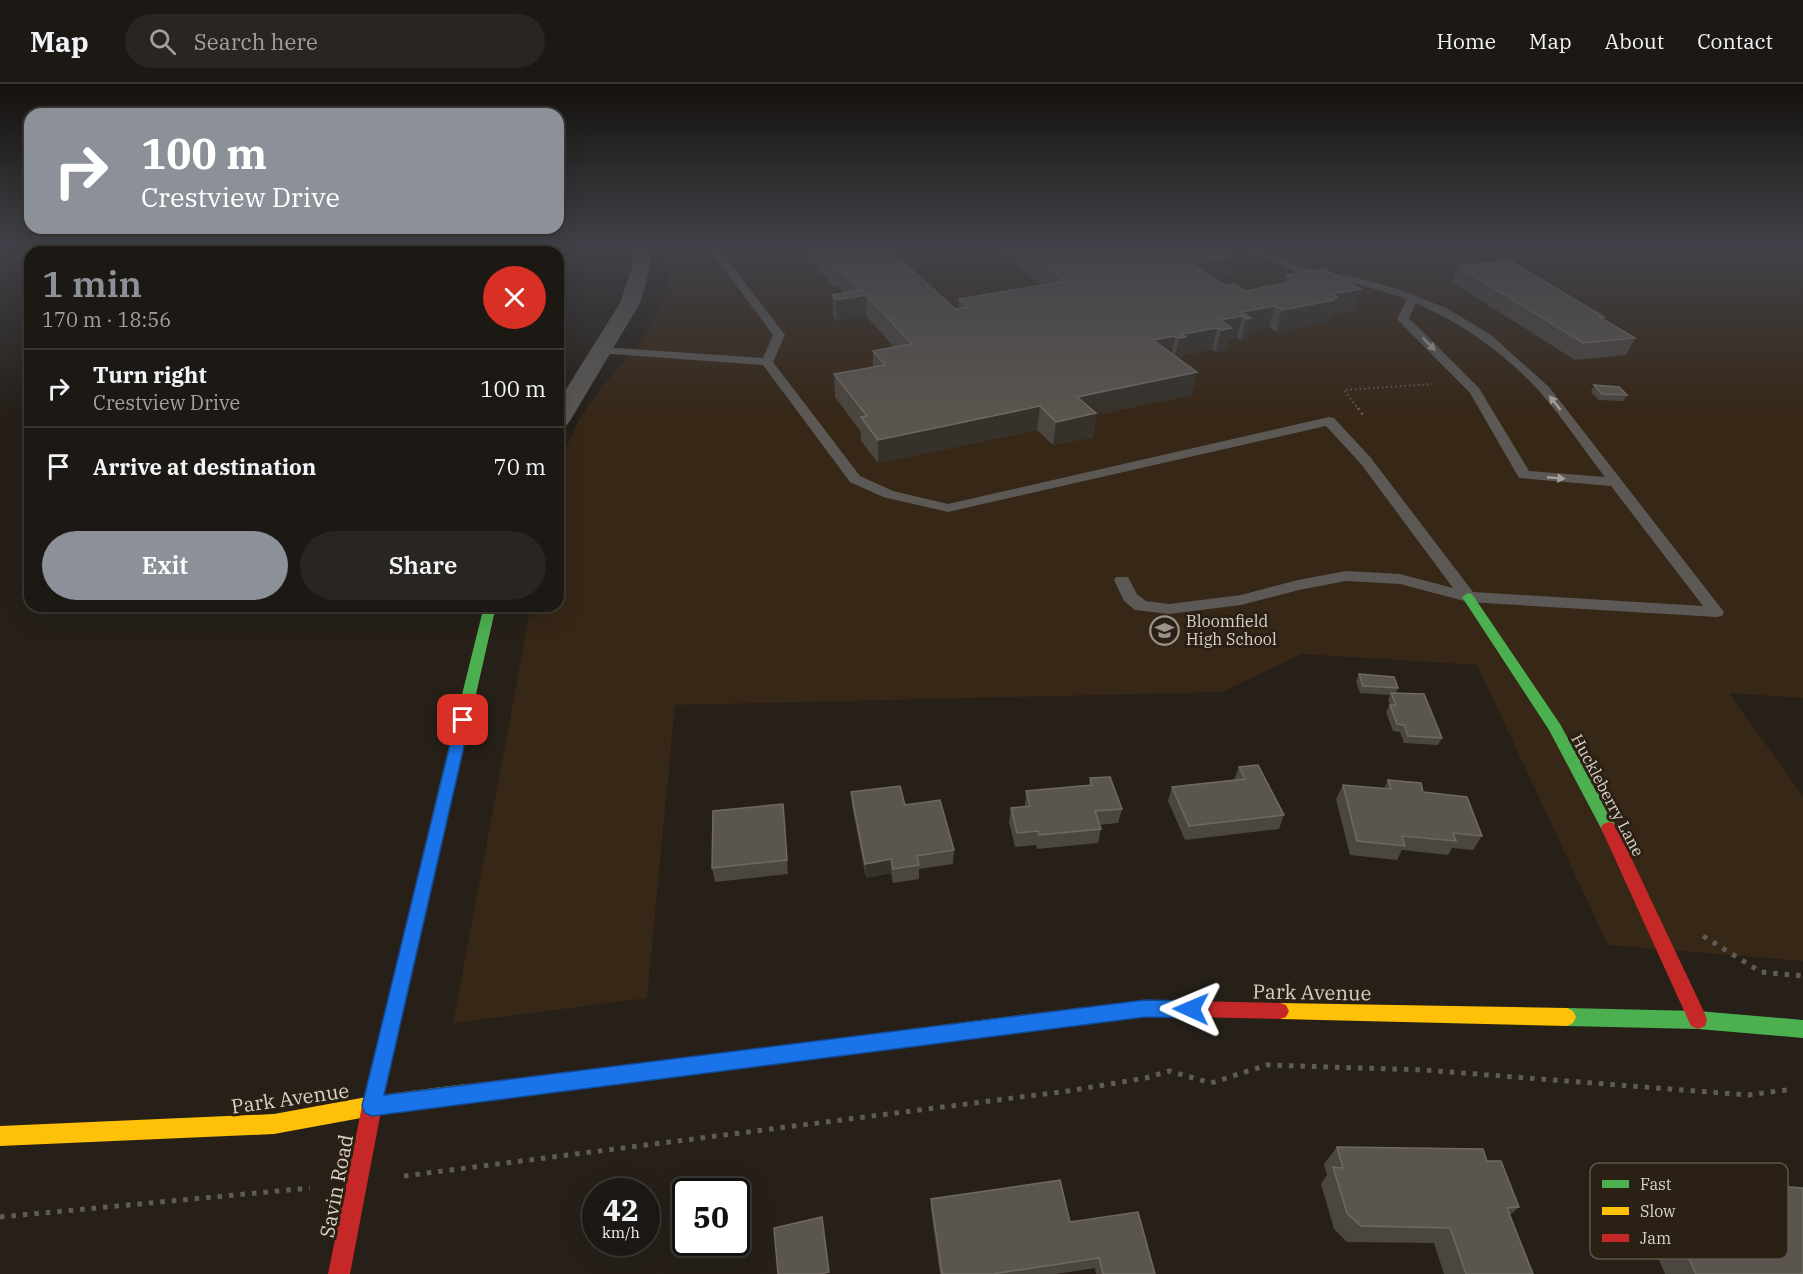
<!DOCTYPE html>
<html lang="en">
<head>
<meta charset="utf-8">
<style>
	body { margin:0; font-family:"IBM Plex Serif",serif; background:#292521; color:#f1f3f6; height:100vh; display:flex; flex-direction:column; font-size:22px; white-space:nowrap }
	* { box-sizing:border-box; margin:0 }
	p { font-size:20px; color:#a0a0a0 }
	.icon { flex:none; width:33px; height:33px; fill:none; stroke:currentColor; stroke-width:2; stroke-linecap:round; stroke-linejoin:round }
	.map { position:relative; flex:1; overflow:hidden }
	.panel { position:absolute; left:24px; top:162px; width:540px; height:366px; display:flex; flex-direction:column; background:#1c1813; border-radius:18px; box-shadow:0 6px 24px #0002,0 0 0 2px #3a3733 }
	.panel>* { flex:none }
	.top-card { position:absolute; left:24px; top:24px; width:540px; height:126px; border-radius:18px; box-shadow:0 6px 24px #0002,0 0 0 2px #3a3733; background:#8c9099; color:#fff; overflow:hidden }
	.speed { position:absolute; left:582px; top:1094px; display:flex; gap:12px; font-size:30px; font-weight:700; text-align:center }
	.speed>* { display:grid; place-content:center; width:78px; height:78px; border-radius:50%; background:#1c1813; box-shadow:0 6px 24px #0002,0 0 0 2px #3a3733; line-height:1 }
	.speed small { font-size:15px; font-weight:400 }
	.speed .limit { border:3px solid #111; border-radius:9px; background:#fff; color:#111 }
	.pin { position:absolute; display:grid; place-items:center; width:51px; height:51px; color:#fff; margin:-26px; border-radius:12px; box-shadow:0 3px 9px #0006 }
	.me { position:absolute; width:66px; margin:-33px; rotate:271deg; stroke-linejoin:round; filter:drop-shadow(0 0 4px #0008) }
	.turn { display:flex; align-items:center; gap:21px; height:126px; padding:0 18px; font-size:27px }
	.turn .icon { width:78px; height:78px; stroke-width:2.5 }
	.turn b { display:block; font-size:42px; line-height:51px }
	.round { display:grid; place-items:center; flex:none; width:63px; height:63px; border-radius:32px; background:#292521 }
	.headline { display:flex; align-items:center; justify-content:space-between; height:102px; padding:0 18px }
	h1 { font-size:36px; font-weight:600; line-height:45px; color:#8c9099 }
	.primary-button { display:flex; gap:12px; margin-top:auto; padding:12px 18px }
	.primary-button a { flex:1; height:69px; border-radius:36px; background:#8c9099; color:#fff; font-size:24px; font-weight:600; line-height:69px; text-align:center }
	.primary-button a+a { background:#292521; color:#f1f3f6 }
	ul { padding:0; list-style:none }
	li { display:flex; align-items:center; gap:18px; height:78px; padding:0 18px; border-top:2px solid #3a3733 }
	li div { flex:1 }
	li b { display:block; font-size:22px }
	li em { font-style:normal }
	header { display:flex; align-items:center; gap:36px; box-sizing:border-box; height:84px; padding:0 30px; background:#1c1813; border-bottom:2px solid #3a3733 }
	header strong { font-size:28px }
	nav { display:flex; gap:33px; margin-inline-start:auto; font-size:21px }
	.search { width:420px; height:54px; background:#292521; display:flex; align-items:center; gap:15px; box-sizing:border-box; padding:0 21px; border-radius:33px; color:#a0a0a0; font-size:22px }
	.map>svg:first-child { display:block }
	.built { fill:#362717 }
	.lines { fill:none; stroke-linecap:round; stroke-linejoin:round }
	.path-far2 { stroke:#5f5c58; stroke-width:2; stroke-dasharray:1.5 3; stroke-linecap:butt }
	.path-far1 { stroke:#5f5c58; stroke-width:3; stroke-dasharray:2 4; stroke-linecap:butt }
	.path { stroke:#5f5c58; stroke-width:5; stroke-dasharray:4.5 7; stroke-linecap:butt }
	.lane { fill:#5b5855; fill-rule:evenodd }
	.street { fill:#5b5855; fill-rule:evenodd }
	.fast { fill:#4caf50; fill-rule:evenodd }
	.slow { fill:#ffc107; fill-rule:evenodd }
	.jam { fill:#c62828; fill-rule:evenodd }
	.wall { fill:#4c4640 }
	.shaded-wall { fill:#36312a }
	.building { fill:#5b554f; stroke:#6f6962; stroke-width:1.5 }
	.oneway { fill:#a7a19b }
	.route { fill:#1a73e8; stroke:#114b97; stroke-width:1.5 }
	.labels { text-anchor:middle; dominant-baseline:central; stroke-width:6; stroke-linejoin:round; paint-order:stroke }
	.poi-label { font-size:16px; fill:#d9d1ca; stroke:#2b2014; text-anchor:start }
	.street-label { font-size:16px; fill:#d9d1ca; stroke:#2b2014 }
	.near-street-label { font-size:20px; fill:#d9d1ca; stroke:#2b2014 }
	.key { fill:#2b2014; stroke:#5f554b; stroke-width:1.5 }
	.key-label { font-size:16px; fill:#d9d1ca }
</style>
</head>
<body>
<header>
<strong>Map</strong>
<div class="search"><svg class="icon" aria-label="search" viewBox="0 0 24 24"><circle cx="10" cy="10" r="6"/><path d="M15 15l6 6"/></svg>Search here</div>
<nav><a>Home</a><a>Map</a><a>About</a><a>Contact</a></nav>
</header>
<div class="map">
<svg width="1803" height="1190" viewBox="0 0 1803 1190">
	<rect width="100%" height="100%" fill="#262019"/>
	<path class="built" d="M667 163H1803V614L1729 609 1803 712V877L1608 861 1477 581 1302 570 1222 608 675 621 647 914 453 939 531 522H558V387L565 365 582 330 604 300 641 258 656 233 666 208 670 184Z"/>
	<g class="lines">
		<path class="path-far2" d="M1359 326 1344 306 1432 300"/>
		<path class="path-far1" d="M1358 324 1365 334"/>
		<path class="path" d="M1703 852 1761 888 1803 892
			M404 1092 1068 1007 1146 994 1169 987 1211 999 1267 981 1424 986 1748 1011 1793 1005
			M0 1133 310 1104"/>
		<path class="lane" d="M708 163H718L785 251 773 278 860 392 893 407 948 420 1329 333 1334 334 1371 374 1473 508 1703 522 1611 402 1519 394 1470 309 1397 235 1407 215 1361 201 1295 188 1238 163H1251L1309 185 1362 195 1401 206 1448 225 1491 251 1549 303 1724 528 1722 532 1716 533 1468 518 1400 500 1346 497 1299 506 1241 521 1169 530 1135 526 1124 517 1114 496 1116 493H1128L1137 510 1146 517 1169 520 1241 511 1298 496 1346 487 1400 490 1453 504 1361 380 1326 342 948 428 883 413 850 398 763 281 598 269 596 267 602 263 763 274 773 251ZM1416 219C1463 240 1506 270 1540 308 1563 334 1583 365 1605 393L1529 387 1479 304 1409 234Z"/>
		<path class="street" d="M631 163H649L650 183 640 219 570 337 566 342 558 344V318L620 219 632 183Z"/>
		<path class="fast" d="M1468 509 1472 510 1560 640 1617 744 1615 748 1609 750 1603 748 1549 646 1462 513Z
			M484 522H496L454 707 451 711 446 713 441 711 438 707Z
			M1567 924 1698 927 1803 936V954L1698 945 1567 942 1561 939 1558 933 1561 927Z
			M1027 930 1034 933 1036 939 1034 945 1027 948 722 987 715 984 713 978 715 972 722 969Z"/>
		<path class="slow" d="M1280 919 1567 924 1573 927 1576 933 1573 939 1567 942 1280 935 1274 933 1271 927 1274 921Z
			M466 1000 473 1003 476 1010 473 1017 466 1020 372 1032 274 1050 0 1062V1042L274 1030 372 1012Z"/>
		<path class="jam" d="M446 701 451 703 454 707 382 1022 350 1190H328L362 1022 438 707 441 703Z
			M1609 738 1615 740 1617 744 1705 930 1707 936 1705 942 1698 945 1691 942 1601 744 1603 740Z
			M1145 916 1280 919 1286 921 1289 927 1286 933 1280 935 1145 932 1027 948 1020 945 1018 939 1020 933 1027 930Z
			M722 969 729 972 731 978 729 984 722 987 466 1020 459 1017 456 1010 459 1003 466 1000Z"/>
	</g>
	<path class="wall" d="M798 163H949L896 171 955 225 959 224V215L1042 201 992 163H1218L1236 172 1232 192 1216 195 1226 202 1245 207 1284 200 1286 191 1355 226 1332 230 1331 235H1329L1328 238 1276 248 1269 243 1248 247 1246 255 1241 256 1237 254 1229 255 1227 266 1216 268 1212 265 1182 271 1181 275 1179 276 1192 311 1096 331 1093 353 1053 361 1037 346 878 379 861 357V348L835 313 834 290 873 283V267L894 263 866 232 837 237 833 232 832 211 844 209 839 203H834Z
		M1458 182 1604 233 1603 235 1635 254 1626 271 1575 276 1452 198Z
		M1594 301 1627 311 1623 317 1599 316 1591 308Z
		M1359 590 1398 604 1396 609 1442 654 1438 661 1404 659 1400 648 1393 647 1386 628 1390 621 1388 616 1390 611 1360 609 1356 598Z
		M1239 683 1284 731 1279 745 1185 756 1168 717 1172 703 1234 696Z
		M1090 694 1122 725 1118 739 1099 741 1101 745 1098 759 1037 765 1036 761 1015 763 1009 738 1011 724 1025 723 1026 707 1089 701Z
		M1388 696 1423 708 1482 752 1473 766 1452 764 1448 771 1402 766 1397 776 1350 771 1336 715 1343 701 1384 705Z
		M851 708 905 721 954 766 953 780 919 785V795L893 799 891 789 866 794 852 722Z
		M785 734 788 790 715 798 712 784Z
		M1337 1063 1487 1077 1519 1123 1510 1131 1533 1190H1444L1434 1159 1347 1158 1334 1145 1321 1100 1327 1091 1324 1080Z
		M1742 1100 1803 1190H1665L1656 1169 1679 1153 1738 1158 1718 1117Z
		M931 1115 1070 1138 1155 1190H1096L1095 1184 1056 1190H940L931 1126Z"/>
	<path class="shaded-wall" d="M878 163H949L878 174Z
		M1236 172 1232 192 1187 200 1191 180Z
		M1361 205 1355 226 1332 230 1331 235H1329L1328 238 1276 248 1282 226 1332 210Z
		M866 211V232L837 237 836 216Z
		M1275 222 1269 243 1248 247 1246 255 1241 256 1246 235 1242 232 1237 254 1229 255 1227 266 1216 268 1221 246 1220 236 1242 228Z
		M1217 244 1212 265 1182 271 1181 275 1174 277 1179 254 1182 250Z
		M1175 252 1171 274 1153 256Z
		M1197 288 1192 311 1096 331 1093 353 1053 361 1056 338 1077 313Z
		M1040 322 1037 346 878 379V356Z
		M783 720 785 734 788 790Z
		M891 775V789L866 794 865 780Z"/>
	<path class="building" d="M815 163H887L955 225 968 223 959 215 1066 197 1020 163H1218L1236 172 1191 180 1226 202 1235 200 1245 207 1297 197 1286 191 1323 185 1361 205 1332 210 1337 213 1331 215 1334 216 1282 226 1275 222 1242 228 1251 234 1246 235 1242 232 1220 236 1232 244 1221 246 1217 244 1182 250 1186 253 1179 254 1175 252 1153 256 1197 288 1077 313 1096 329 1056 338 1040 322 878 356 861 333 867 332 834 290 885 281 873 267 912 260 866 211 836 216 832 211 860 206 838 183H833Z
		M1511 177 1604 233H1599L1635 254 1583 259 1458 182Z
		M1594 301 1619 303 1627 311 1602 310Z
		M1359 590 1394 593 1398 604 1363 602Z
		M1391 609 1424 610 1442 654 1408 652 1404 641 1397 640 1390 621H1396Z
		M1258 681 1284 731 1189 742 1172 703 1245 695 1239 683Z
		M1110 693 1122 725 1095 727 1101 745 1039 751 1038 747 1017 749 1011 724 1030 722 1026 707 1092 701 1090 694Z
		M1388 696 1421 699 1423 708 1467 713 1482 752 1453 749 1456 757 1402 752 1405 762 1357 757 1343 701 1391 705Z
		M900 702 905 721 940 716 954 766 917 772 919 781 893 785 891 775 865 780 851 708Z
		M783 720 787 776 712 784 713 727Z
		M1337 1063 1483 1065 1487 1077H1501L1519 1123 1507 1124 1533 1190H1466L1450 1144 1361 1142 1347 1129 1333 1083 1343 1084Z
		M1060 1096 1070 1138 1138 1128 1155 1190H1103L1099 1174 992 1190H942L931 1115Z
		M1742 1100 1803 1104V1190H1696L1679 1153 1772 1161Z
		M822 1133 829 1188 820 1190H778L774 1144Z"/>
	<defs><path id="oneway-solid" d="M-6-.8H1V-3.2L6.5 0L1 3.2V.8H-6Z" transform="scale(1.5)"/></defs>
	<g class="oneway">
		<use href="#oneway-solid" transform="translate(1429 260) rotate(45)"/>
		<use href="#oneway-solid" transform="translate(1555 319) rotate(-128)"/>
		<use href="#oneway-solid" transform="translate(1556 394) rotate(5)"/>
	</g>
	<linearGradient id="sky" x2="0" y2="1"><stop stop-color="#15120e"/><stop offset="0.49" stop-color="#414249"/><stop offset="1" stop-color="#414249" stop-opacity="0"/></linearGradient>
	<rect width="1803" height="330" fill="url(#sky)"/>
	<path class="route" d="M463 631 470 636 384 1011 1145 916 1191 917 1198 919 1200 925 1198 931 1191 934 1145 933 372 1032 365 1029 362 1022 456 636Z"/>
	<defs>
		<symbol id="school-ring" viewBox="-11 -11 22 22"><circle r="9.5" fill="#2b2014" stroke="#9a938c" stroke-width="1.5"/><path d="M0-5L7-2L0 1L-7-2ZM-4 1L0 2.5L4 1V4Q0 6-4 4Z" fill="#9a938c"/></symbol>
	</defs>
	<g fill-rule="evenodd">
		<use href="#school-ring" x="1148" y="530" width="33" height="33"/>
	</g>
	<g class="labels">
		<g class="poi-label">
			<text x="1186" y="537">Bloomfield<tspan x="1186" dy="18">High School</tspan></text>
		</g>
		<g class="street-label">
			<text transform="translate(1608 711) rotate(62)">Huckleberry Lane</text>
		</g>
		<g class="near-street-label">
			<text transform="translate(1312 908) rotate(1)">Park Avenue</text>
			<text transform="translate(290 1014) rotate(-8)">Park Avenue</text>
			<text transform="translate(336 1102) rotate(-79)">Savin Road</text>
		</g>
	</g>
	<rect x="1590" y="1079" width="198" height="96" rx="9" class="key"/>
	<rect x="1602" y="1096" width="27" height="8" fill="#4caf50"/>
	<rect x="1602" y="1123" width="27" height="8" fill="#ffc107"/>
	<rect x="1602" y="1150" width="27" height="8" fill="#c62828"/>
	<g class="key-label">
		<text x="1640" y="1106">Fast</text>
		<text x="1640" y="1133">Slow</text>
		<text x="1640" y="1160">Jam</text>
	</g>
</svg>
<div class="speed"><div>42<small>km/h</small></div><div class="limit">50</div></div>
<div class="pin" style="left:463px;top:636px;background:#d93025"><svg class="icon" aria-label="arrive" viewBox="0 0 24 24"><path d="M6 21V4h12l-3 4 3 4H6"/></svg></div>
<svg class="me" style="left:1191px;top:925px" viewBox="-20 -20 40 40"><path d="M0-17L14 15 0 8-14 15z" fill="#1a73e8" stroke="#fff" stroke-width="4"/></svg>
<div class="top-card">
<div class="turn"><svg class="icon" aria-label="right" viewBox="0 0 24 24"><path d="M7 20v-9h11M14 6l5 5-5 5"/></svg><div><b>100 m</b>Crestview Drive</div></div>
</div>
<section class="panel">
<div class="headline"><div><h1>1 min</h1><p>170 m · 18:56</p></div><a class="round" style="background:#d93025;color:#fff"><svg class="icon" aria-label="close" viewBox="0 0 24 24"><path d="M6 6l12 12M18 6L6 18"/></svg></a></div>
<ul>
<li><svg class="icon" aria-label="right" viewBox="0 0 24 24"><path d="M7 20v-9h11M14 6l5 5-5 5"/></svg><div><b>Turn right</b><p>Crestview Drive</p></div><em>100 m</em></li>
<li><svg class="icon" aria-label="arrive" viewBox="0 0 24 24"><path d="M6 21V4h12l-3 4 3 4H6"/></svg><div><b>Arrive at destination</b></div><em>70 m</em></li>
</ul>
<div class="primary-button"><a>Exit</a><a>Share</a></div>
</section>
</div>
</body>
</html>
